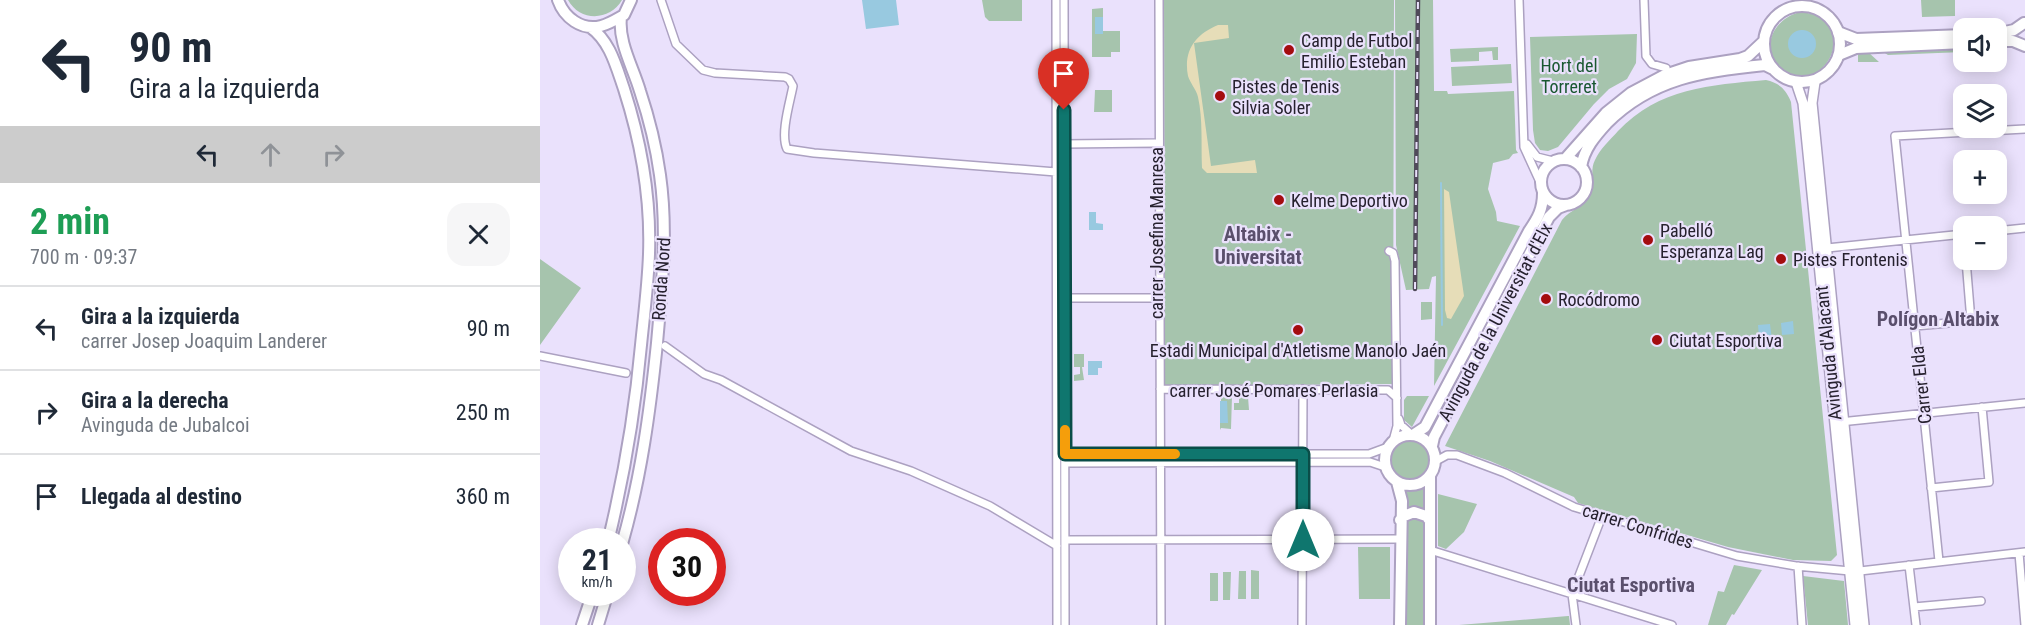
<!DOCTYPE html>
<html lang="es">
<head>
<meta charset="utf-8">
<style>
	body { margin:0; font-family:"Roboto Condensed",sans-serif; background:#f6f6f7; color:#1f2937; height:100vh; display:flex; flex-direction:column; font-size:22px; white-space:nowrap }
	* { box-sizing:border-box; margin:0 }
	p { font-size:20px; color:#747a83 }
	.icon { flex:none; width:33px; height:33px; fill:none; stroke:currentColor; stroke-width:2; stroke-linecap:round; stroke-linejoin:round }
	.map { position:relative; flex:1; overflow:hidden }
	.side { display:flex; flex-direction:column; background:#fff; width:540px }
	.side>* { flex:none }
	.guide { background:#fff; color:#1f2937; overflow:hidden }
	.controls { position:absolute; left:1413px; top:18px; display:grid; gap:12px }
	.controls a { display:grid; place-items:center; width:54px; height:54px; border-radius:12px; background:#fff; box-shadow:0 3px 15px #0003; font-size:30px }
	.speed { position:absolute; left:18px; top:528px; display:flex; gap:12px; font-size:30px; font-weight:700; text-align:center }
	.speed>* { display:grid; place-content:center; width:78px; height:78px; border-radius:50%; background:#fff; box-shadow:0 3px 15px #0003; line-height:1 }
	.speed small { font-size:15px; font-weight:400 }
	.speed .limit { border:9px solid #d22; background:#fff; color:#111 }
	.pin { position:absolute; display:grid; place-items:center; width:51px; height:51px; color:#fff; margin:-62px -26px; border-radius:50% 50% 50% 0; rotate:-45deg; box-shadow:0 0 6px #0007 }
	.pin .icon { rotate:45deg }
	.me { position:absolute; width:66px; margin:-33px; rotate:0deg; stroke-linejoin:round; filter:drop-shadow(0 0 4px #0008) }
	.turn { display:flex; align-items:center; gap:21px; height:126px; padding:0 30px; font-size:27px }
	.turn .icon { width:78px; height:78px; stroke-width:2.5 }
	.turn b { display:block; font-size:42px; line-height:51px }
	.lanes { display:flex; align-items:center; height:57px; padding:0 30px; background:#0003; justify-content:center; gap:30px; direction:ltr }
	.lanes .off { opacity:.35 }
	.round { display:grid; place-items:center; flex:none; width:63px; height:63px; border-radius:18px; background:#f6f6f7 }
	.overview { display:flex; align-items:center; justify-content:space-between; height:102px; padding:0 30px }
	h1 { font-size:36px; font-weight:700; line-height:45px; color:#1e9e55 }
	ul { padding:0; list-style:none }
	li { display:flex; align-items:center; gap:18px; height:84px; padding:0 30px; border-top:2px solid #e0e1e3 }
	li div { flex:1 }
	li b { display:block; font-size:22px }
	li em { font-style:normal }
	main { display:flex; flex:1; min-height:0 }
	.map>svg:first-child { display:block }
	.green { fill:#a6c4ad }
	.sand { fill:#e6ddb8 }
	.water { fill:#98c9e0 }
	.lines { fill:none; stroke-linecap:round; stroke-linejoin:round }
	.stream { stroke:#98c9e0; stroke-width:2 }
	.minor-casing { stroke:#aca1c1; stroke-width:10 }
	.secondary-casing { stroke:#aca1c1; stroke-width:12 }
	.primary-casing { stroke:#aca1c1; stroke-width:14 }
	.trunk-casing { stroke:#aca1c1; stroke-width:14 }
	.minor { stroke:#fff; stroke-width:7 }
	.secondary { stroke:#fff; stroke-width:9 }
	.primary { stroke:#fff; stroke-width:10 }
	.trunk { stroke:#fff; stroke-width:10 }
	.rail-casing { stroke:#504a5a; stroke-width:4.5 }
	.rail { stroke:#eae1fc; stroke-width:2; stroke-dasharray:7; stroke-linecap:butt }
	.route-casing { stroke:#0a4d48; stroke-width:15 }
	.route { stroke:#0f766e; stroke-width:10 }
	.slow { stroke:#f59e0b; stroke-width:10 }
	.poi-dot { fill:#a40c0f; stroke:#eae1fc; stroke-width:2 }
	.labels { text-anchor:middle; dominant-baseline:central; stroke-width:4.5; stroke-linejoin:round; paint-order:stroke }
	.poi-label { font-size:18px; fill:#26212e; stroke:#eae1fc; text-anchor:start }
	.park-label { font-size:18px; fill:#185730; stroke:#eae1fc }
	.street-label { font-size:18px; fill:#26212e; stroke:#eae1fc }
	.neighbourhood-label { font-size:20px; font-weight:bold; fill:#5a4f6c; stroke:#eae1fc }
</style>
</head>
<body>
<main>
<section class="side">
<div class="guide">
<div class="turn"><svg class="icon" aria-label="left" viewBox="0 0 24 24"><path d="M17 20v-9H6M10 6l-5 5 5 5"/></svg><div><b>90 m</b>Gira a la izquierda</div></div>
<div class="lanes"><svg class="icon" aria-label="left" viewBox="0 0 24 24"><path d="M17 20v-9H6M10 6l-5 5 5 5"/></svg><svg class="icon off" aria-label="ahead" viewBox="0 0 24 24"><path d="M12 20V5M6 11l6-6 6 6"/></svg><svg class="icon off" aria-label="right" viewBox="0 0 24 24"><path d="M7 20v-9h11M14 6l5 5-5 5"/></svg></div>
</div>
<div class="overview"><div><h1>2 min</h1><p>700 m · 09:37</p></div><a class="round"><svg class="icon" aria-label="close" viewBox="0 0 24 24"><path d="M6 6l12 12M18 6L6 18"/></svg></a></div>
<ul>
<li><svg class="icon" aria-label="left" viewBox="0 0 24 24"><path d="M17 20v-9H6M10 6l-5 5 5 5"/></svg><div><b>Gira a la izquierda</b><p>carrer Josep Joaquim Landerer</p></div><em>90 m</em></li>
<li><svg class="icon" aria-label="right" viewBox="0 0 24 24"><path d="M7 20v-9h11M14 6l5 5-5 5"/></svg><div><b>Gira a la derecha</b><p>Avinguda de Jubalcoi</p></div><em>250 m</em></li>
<li><svg class="icon" aria-label="arrive" viewBox="0 0 24 24"><path d="M6 21V4h12l-3 4 3 4H6"/></svg><div><b>Llegada al destino</b></div><em>360 m</em></li>
</ul>
</section>
<div class="map">
<svg width="1485" height="625" viewBox="0 0 1485 625">
	<rect width="100%" height="100%" fill="#eae1fc"/>
	<path class="green" d="M28 0H82C70 21 40 22 28 0Z
		M442 0H482V21H449L445 17Z
		M624 0H854L853 384 625 386Z
		M855 0H893L894 91H907L908 94 974 91 976 150 978 153 973 154 969 159 953 163 948 189 956 212 957 221 980 226 894 386 896 276 892 277 889 289 866 290 856 245Z
		M1381 0H1415V16L1382 17Z
		M563 8V17H555L563 31H580V52H571V57H552V9Z
		M1260 12C1330 17 1277 111 1238 65 1220 44 1236 18 1260 12Z
		M1097 34 1096 63 1087 79 1069 89 1054 104 1018 147 1008 151 1000 150 995 143 993 130 990 37Z
		M958 47V60H953L952 51 939 52V61L911 62 910 49Z
		M1424 47 1423 52 1348 55 1340 50Z
		M1318 52H1328L1339 62H1318Z
		M971 64 972 83 912 86 911 67Z
		M1226 80C1239 83 1246 89 1251 102L1297 555 1291 561 1253 560 1188 547 1038 503 1034 497 950 461 905 446 1022 220C1030 210 1043 207 1049 196 1056 184 1049 171 1055 160 1060 149 1070 140 1078 131 1119 88 1170 85 1226 80Z
		M555 90H572V112H554Z
		M0 259 41 288 0 345Z
		M881 302H892V319L881 320Z
		M534 354H544V367H542L544 380 534 381V375L540 374V367H534Z
		M681 396H692L691 429 681 428 680 430V423H687V402H681Z
		M867 396H889L872 427 864 420V400Z
		M699 397H708L709 410H694V403H699Z
		M850 460a20 20 0 1 1 40 0a20 20 0 1 1-40 0Z
		M887 484V511L865 512 863 489 877 488Z
		M898 494 937 504 924 532 906 549 898 546Z
		M869 516 887 521 888 625H863V522Z
		M818 547H850V599H819Z
		M1194 565 1222 570 1194 615 1192 614 1186 625H1168L1178 591 1184 592Z
		M711 570 719 571V599H711Z
		M699 571H706V599H698Z
		M683 572H691L690 600H683Z
		M670 573H678V601H670Z
		M1263 576 1304 581 1308 625H1268Z
		M1029 616 1030 625H919L1028 616Z"/>
	<path class="sand" d="M678 25H688L689 38 654 43 671 166 715 160 717 173H667L662 168C661 145 663 119 658 97 656 89 650 83 648 76 643 50 656 34 678 25Z
		M904 189 909 192 924 296 911 319 907 318 905 310Z"/>
	<path class="water" d="M322 0H356L359 25 326 29Z
		M555 17H563V34H555Z
		M1248 44a14 14 0 1 1 28 0a14 14 0 1 1-28 0Z
		M549 212H556V223L563 224V230H549Z
		M1253 321 1254 334 1242 335 1241 323Z
		M1230 324 1233 348 1220 349 1218 325Z
		M548 361H562V368H558V375H548Z
		M680 401H687L688 423H680Z"/>
	<g class="lines">
		<path class="stream" d="M901 183 902 325"/>
		<defs>
			<path id="minor" d="M121 0 136 44 163 70 175 73 245 77 249 79 253 86C250 102 240 134 247 149L274 153 516 172
				M516 0 517 625
				M524 0 525 625
				M619 0 621 625
				M979 0 984 147 1000 182
				M1104 0 1106 56 1112 64 1126 68
				M524 144 615 143
				M987 144 997 157 1013 161
				M1456 231 1485 228
				M1287 248 1424 234
				M849 251 853 253 855 261 857 426 853 441
				M525 298H616
				M1375 326 1431 321 1426 260
				M125 346 164 374 181 380 311 451 371 471 450 506 517 546
				M0 356 86 373
				M620 389 848 390 857 398
				M859 419 861 425 871 434
				M1300 422 1485 403
				M525 454H829L848 447
				M896 461 907 455H917L965 473 1034 507 1197 556 1256 566 1310 571
				M525 463 830 462 845 467
				M1391 488 1449 482 1442 407
				M525 540 860 539
				M890 550 1132 625
				M1479 553 1485 625
				M1399 561 1355 136 1485 129
				M1369 565 1376 625
				M1258 566 1262 625
				M1320 571 1485 552
				M1374 607 1441 601
				M762 625 763 389
				M1036 625 1032 594 1062 516"/>
			<path id="secondary" d="M1256 82 1263 103 1315 625
				M1275 82 1272 103 1324 625"/>
			<path id="primary" d="M18 0C24 17 41 31 61 26 69 24 77 19 84 15L91 0
				M81 17C78 42 93 67 100 91 109 118 116 146 120 175 128 231 122 286 117 343 110 411 101 478 82 544
				M50 27C70 41 76 66 84 89 101 142 111 198 109 254 108 284 104 315 101 345 95 412 84 476 68 542
				M1298 32 1316 39 1424 35
				M1456 34 1474 30 1484 23
				M1456 41H1473L1485 46
				M1299 55 1316 48 1424 43
				M42 625 53 592
				M58 625 68 592"/>
			<path id="trunk" d="M1224 44a38 38 0 1 1 76 0a38 38 0 1 1-76 0Z
				M1026 158 1066 113 1091 93 1125 75 1149 67 1200 59 1208 56 1224 41
				M1001 182a23 23 0 1 1 46 0a23 23 0 1 1-46 0Z
				M1041 167C1044 149 1055 136 1067 123 1112 78 1164 71 1225 65L1233 69
				M845 460a25 25 0 1 1 50 0a25 25 0 1 1-50 0Z
				M873 435 885 427 989 231C998 218 1003 209 1003 193
				M892 446 894 437 1009 217 1018 208 1026 205
				M890 476V625
				M857 482 862 501 860 625
				M860 520 864 516 874 512 886 516 890 521"/>
		</defs>
		<use href="#minor" class="minor-casing"/>
		<use href="#secondary" class="secondary-casing"/>
		<use href="#primary" class="primary-casing"/>
		<use href="#trunk" class="trunk-casing"/>
		<use href="#minor" class="minor"/>
		<use href="#secondary" class="secondary"/>
		<use href="#primary" class="primary"/>
		<use href="#trunk" class="trunk"/>
		<defs>
			<path id="rail" d="M875 289 878 0"/>
		</defs>
		<use href="#rail" class="rail-casing"/>
		<use href="#rail" class="rail"/>
	</g>
	<g class="lines">
		<defs>
			<path id="route" d="M524 110 525 454H763V540"/>
		</defs>
		<use href="#route" class="route-casing"/>
		<use href="#route" class="route"/>
		<path class="slow" d="M525 430V454H635"/>
	</g>
	<g class="poi-dot">
		<circle cx="749" cy="50" r="6"/>
		<circle cx="680" cy="96" r="6"/>
		<circle cx="739" cy="200" r="6"/>
		<circle cx="1108" cy="240" r="6"/>
		<circle cx="1241" cy="259" r="6"/>
		<circle cx="1006" cy="299" r="6"/>
		<circle cx="758" cy="330" r="6"/>
		<circle cx="1117" cy="340" r="6"/>
	</g>
	<g class="labels">
		<g class="poi-label">
			<text x="761" y="40">Camp de Futbol<tspan x="761" dy="21">Emilio Esteban</tspan></text>
			<text x="692" y="86">Pistes de Tenis<tspan x="692" dy="21">Silvia Soler</tspan></text>
			<text x="751" y="200">Kelme Deportivo</text>
			<text x="1120" y="230">Pabelló<tspan x="1120" dy="21">Esperanza Lag</tspan></text>
			<text x="1253" y="259">Pistes Frontenis</text>
			<text x="1018" y="299">Rocódromo</text>
			<text x="1129" y="340">Ciutat Esportiva</text>
			<text x="758" y="350" text-anchor="middle">Estadi Municipal d'Atletisme Manolo Jaén</text>
		</g>
		<g class="park-label">
			<text x="1029" y="65">Hort del<tspan x="1029" dy="21">Torreret</tspan></text>
		</g>
		<g class="street-label">
			<text transform="translate(616 233) rotate(-90)">carrer Josefina Manresa</text>
			<text transform="translate(121 279) rotate(-86)">Ronda Nord</text>
			<text transform="translate(955 322) rotate(-62)">Avinguda de la Universitat d'Elx</text>
			<text transform="translate(1288 353) rotate(-96)">Avinguda d'Alacant</text>
			<text transform="translate(1381 385) rotate(-96)">Carrer Elda</text>
			<text x="734" y="390">carrer José Pomares Perlasia</text>
			<text transform="translate(1098 526) rotate(17)">carrer Confrides</text>
		</g>
		<g class="neighbourhood-label">
			<text x="718" y="234">Altabix -<tspan x="718" dy="23">Universitat</tspan></text>
			<text x="1398" y="319">Polígon Altabix</text>
			<text x="1091" y="585">Ciutat Esportiva</text>
		</g>
	</g>
</svg>
<div class="controls">
<a><svg class="icon" aria-label="sound" viewBox="0 0 24 24"><path d="M4 9h4l5-4v14l-5-4H4zM17 9q2 3 0 6"/></svg></a>
<a><svg class="icon" aria-label="layers" viewBox="0 0 24 24"><path d="M12 4l9 5-9 5-9-5zM3 14l9 5 9-5"/></svg></a>
<a>+</a>
<a>−</a>
</div>
<div class="speed"><div>21<small>km/h</small></div><div class="limit">30</div></div>
<div class="pin" style="left:524px;top:110px;background:#d93025"><svg class="icon" aria-label="arrive" viewBox="0 0 24 24"><path d="M6 21V4h12l-3 4 3 4H6"/></svg></div>
<svg class="me" style="left:763px;top:540px" viewBox="-20 -20 40 40"><circle r="19" fill="#fff"/><path d="M0-13L10 11 0 6-10 11z" fill="#0f766e"/></svg>
</div>
</main>
</body>
</html>
